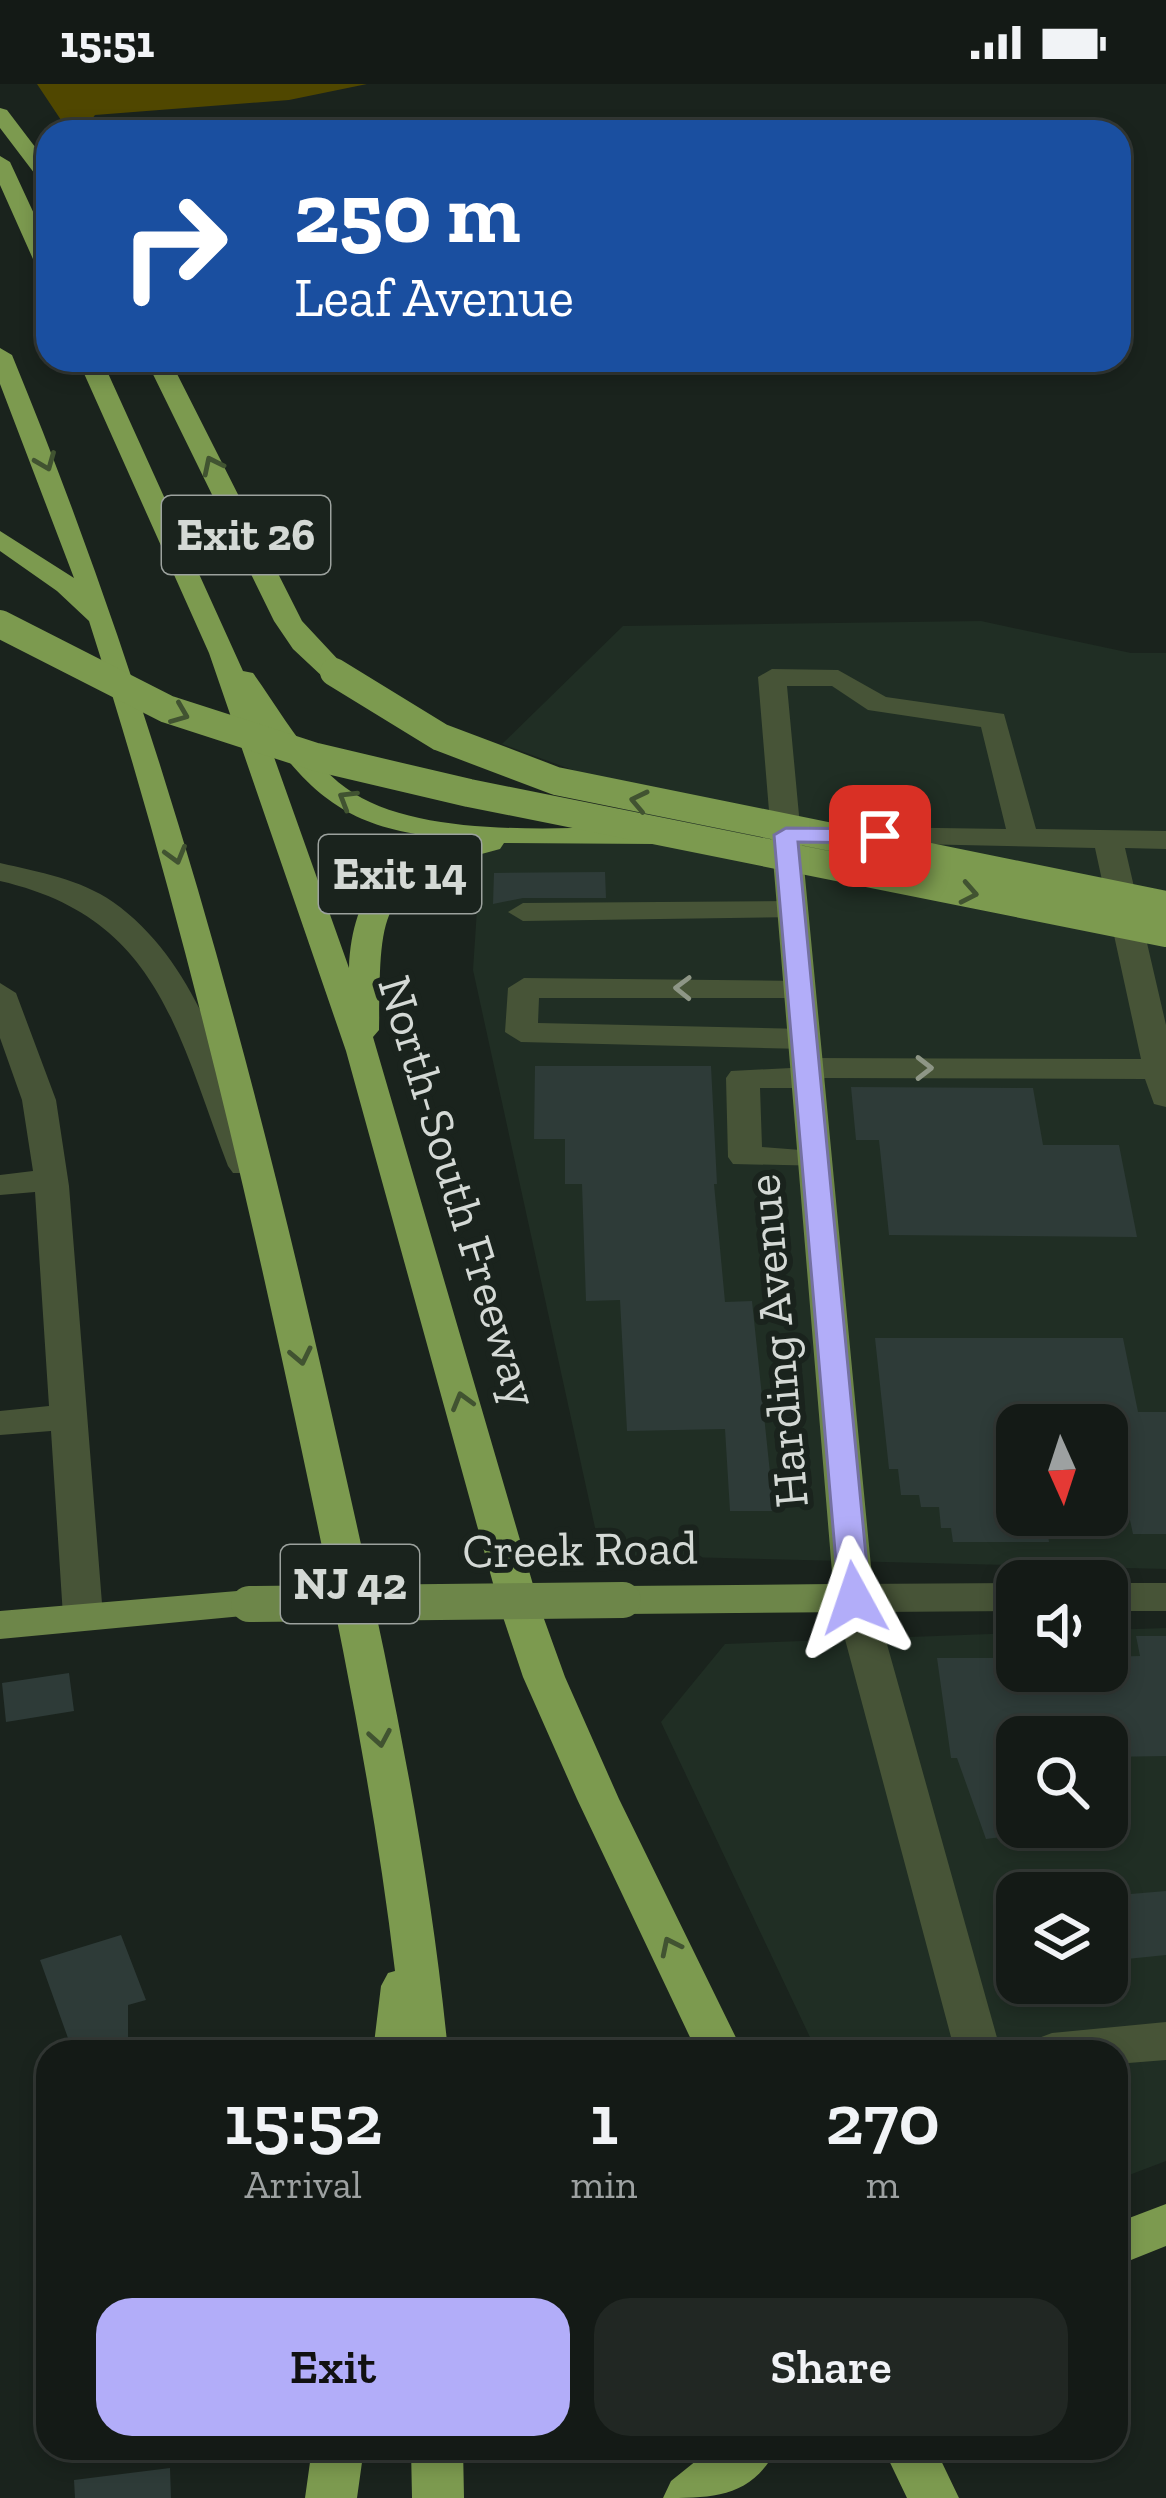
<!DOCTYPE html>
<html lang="en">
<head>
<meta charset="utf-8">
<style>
	body { margin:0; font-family:"Zilla Slab",serif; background:#212723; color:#f1f3f6; height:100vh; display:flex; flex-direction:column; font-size:45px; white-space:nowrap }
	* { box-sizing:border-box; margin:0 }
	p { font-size:39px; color:#9da1a1 }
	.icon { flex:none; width:66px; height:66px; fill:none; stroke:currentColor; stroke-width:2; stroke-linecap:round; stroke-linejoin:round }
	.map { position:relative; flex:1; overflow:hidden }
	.panel { position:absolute; left:36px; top:1956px; width:1092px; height:420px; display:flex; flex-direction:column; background:#141a16; border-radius:36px; box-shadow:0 6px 18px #0003,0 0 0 3px #333835 }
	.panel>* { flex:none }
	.top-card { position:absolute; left:36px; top:36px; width:1095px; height:252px; border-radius:36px; box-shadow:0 6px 18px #0003,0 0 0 3px #333835; background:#1a4fa0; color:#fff; overflow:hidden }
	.needle { width:78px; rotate:177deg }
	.tools { position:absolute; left:996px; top:1320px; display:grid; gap:24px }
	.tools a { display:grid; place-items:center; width:132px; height:132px; border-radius:24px; background:#141a16; box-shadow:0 6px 18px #0003,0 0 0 3px #333835; font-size:60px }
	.pin { position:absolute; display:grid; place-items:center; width:102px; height:102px; color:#fff; margin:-51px; border-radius:24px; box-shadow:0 6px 18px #0006 }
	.me { position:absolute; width:132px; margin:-66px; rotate:355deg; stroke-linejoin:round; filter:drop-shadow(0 0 9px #0008) }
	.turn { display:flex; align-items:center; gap:42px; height:252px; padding:0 60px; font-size:54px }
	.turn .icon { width:156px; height:156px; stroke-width:2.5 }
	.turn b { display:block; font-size:84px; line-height:102px }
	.eta { display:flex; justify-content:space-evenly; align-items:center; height:204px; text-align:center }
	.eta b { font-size:72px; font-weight:600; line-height:84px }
	.cta { display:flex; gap:24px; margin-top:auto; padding:24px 60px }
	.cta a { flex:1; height:138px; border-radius:36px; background:#b2adf9; color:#111; font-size:48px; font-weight:600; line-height:138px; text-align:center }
	.cta a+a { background:#212723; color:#f1f3f6 }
	.status { display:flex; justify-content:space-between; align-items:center; height:84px; padding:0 60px; background:#141a16; direction:ltr }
	.status svg { height:33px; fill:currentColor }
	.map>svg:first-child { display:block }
	.built { fill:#202e24; fill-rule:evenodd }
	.green { fill:#504700 }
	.building { fill:#2e3b38 }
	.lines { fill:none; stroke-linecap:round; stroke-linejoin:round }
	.minor { fill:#475437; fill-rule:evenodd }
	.major { fill:#6d8649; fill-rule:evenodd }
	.highway { fill:#7c9a4f; fill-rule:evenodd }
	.major-bridge { stroke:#6d8649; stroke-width:36 }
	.highway-bridge { stroke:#7c9a4f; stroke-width:28 }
	.oneway { stroke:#415331 }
	.oneway2 { stroke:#8e9686 }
	.route { fill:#b2adf9; stroke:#7470a2; stroke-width:3 }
	.labels { text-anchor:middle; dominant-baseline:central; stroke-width:12; stroke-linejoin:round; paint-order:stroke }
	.shield { fill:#1a231d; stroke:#9ca29e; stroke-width:3 }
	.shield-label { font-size:45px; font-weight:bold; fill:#d4d9d5 }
	.street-label { font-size:48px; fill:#d4d9d5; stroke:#1a231d }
</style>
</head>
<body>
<div class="status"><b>15:51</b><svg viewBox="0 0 49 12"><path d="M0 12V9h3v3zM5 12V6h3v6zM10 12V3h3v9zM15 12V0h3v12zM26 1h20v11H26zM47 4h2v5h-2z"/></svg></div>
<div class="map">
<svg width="1166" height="2414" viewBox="0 0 1166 2414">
	<rect width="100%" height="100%" fill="#1a231d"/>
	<path class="built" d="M981 537 1131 569H1166V1485L601 1471 473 886 482 749 618 748 619 703 502 660 623 542ZM1017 1341H1107V1431H1017Z
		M1166 1544V2077L1116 2096V1968H817L661 1638 725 1560 1017 1549V1587H1107V1546ZM1017 1653H1107V1743H1017ZM1017 1809H1107V1899H1017Z"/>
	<path class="green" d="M37 0H367L289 16 95 31 82 48H69Z"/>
	<path class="building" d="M605 788 606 814H523L493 820 494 789Z
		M535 982H711L717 1100H714L725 1218 752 1217 774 1427H730L725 1345 627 1347 620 1216 586 1217 582 1100H565V1055H534Z
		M851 1003 1033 1004 1043 1061H1119L1137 1153 889 1151 879 1056H856Z
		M875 1254H1123L1138 1328H1166V1450H1133L1115 1366H1107V1341H1017V1431H1045L1049 1458H953L951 1444H941L939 1423H921L919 1411H901L898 1385H889Z
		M1136 1552H1166V1672L1107 1673V1653H1017V1751L986 1755 957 1674H951L937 1574H1017V1587H1107V1573L1140 1572Z
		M69 1589 74 1627 6 1638 2 1599Z
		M1166 1807V1871L1107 1877V1812Z
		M121 1851 146 1916 128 1921V1968H73L40 1876Z
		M170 2384 171 2414H75L74 2396Z"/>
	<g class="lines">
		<path class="minor" d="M772 585 838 586 886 613 1004 630 1036 745 1166 747V765L1125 764 1166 941V1023L1154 1020 1145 995 825 994 808 1004H760L762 1063 827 1068 832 1075 827 1082 733 1080 728 1073 726 994 731 987 791 984 807 974 1141 975 1095 764 775 757 771 751 758 593ZM787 602H832L868 626 981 643 1006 745 800 742Z
			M0 779C39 788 80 795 113 818 198 878 227 991 262 1082L257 1089H233L228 1082C177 948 158 833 0 797Z
			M792 817 803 819 807 826 803 833 523 837 508 828 523 819Z
			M524 894 800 897 816 907 811 914H539L538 939 804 945 820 955 804 965 521 958 505 948 508 904Z
			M0 899 16 909 56 1016 69 1102 103 1532 97 1542 83 1546 69 1542 63 1532 51 1347 0 1351V1327L49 1322 35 1108 0 1111V1091L33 1087 22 1016 0 954Z
			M1017 1499V1527L878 1528 1001 1968H955L834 1514 840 1504 854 1500Z
			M1107 1499H1166V1527H1107Z
			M1166 1938V1976L1116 1980V1968H1029L1036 1955 1052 1949Z"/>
		<path class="major" d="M786 742 801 751 874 1514 868 1524 854 1528 623 1530 609 1526 603 1516 609 1506 623 1502 833 1500 771 751Z
			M249 1506 263 1510 269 1520 263 1530 0 1555V1527Z"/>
		<path class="highway" d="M0 24 7 26 48 80V100L41 98 0 44Z
			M0 72 10 78 48 160V191L37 184 0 101Z
			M0 264 12 271C152 611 248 960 329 1318 378 1534 427 1748 448 1968H373L381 1902 388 1889 395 1887C373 1701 334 1518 295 1335 237 1065 173 799 89 537L57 507 0 467V447L74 494 0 300Z
			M78 276H102L243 587 253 589C281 628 307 676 346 704 418 757 567 743 654 742L669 751 654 760 504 759 500 765C374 797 381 827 379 946L373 953 539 1521 565 1593 619 1715 743 1968H697L577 1715 523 1593 499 1521 346 967 209 569ZM264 645C322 727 363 747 463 756 387 774 353 803 349 884Z
			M146 276H170L302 537 344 582 348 588 344 594H324L293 565 274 537Z
			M1166 2120V2162L1116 2182V2139Z
			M312 2364H364L357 2414H305Z
			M411 2364H463L464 2414H412Z
			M712 2364H777C752 2414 713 2414 663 2414L671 2397Z
			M883 2364H935L959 2414H907Z"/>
		<path class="major-bridge" d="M249 1520 623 1516"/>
		<path class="highway-bridge" d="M0 540 167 625 316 673 469 709 1166 849
			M334 588 440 653 556 697 1166 821"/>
	</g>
	<defs><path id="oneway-chevron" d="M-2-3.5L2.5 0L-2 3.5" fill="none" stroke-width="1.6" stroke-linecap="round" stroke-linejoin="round" transform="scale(3)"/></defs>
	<g class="oneway">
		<use href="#oneway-chevron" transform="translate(46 378) rotate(68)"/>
		<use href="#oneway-chevron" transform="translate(212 381) rotate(-116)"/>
		<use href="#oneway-chevron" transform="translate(180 630) rotate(22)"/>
		<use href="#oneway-chevron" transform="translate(347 715) rotate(-149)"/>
		<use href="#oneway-chevron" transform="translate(639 717) rotate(-168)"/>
		<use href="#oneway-chevron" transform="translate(176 771) rotate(74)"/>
		<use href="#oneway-chevron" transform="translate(969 809) rotate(11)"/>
		<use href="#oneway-chevron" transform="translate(301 1272) rotate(78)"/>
		<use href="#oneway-chevron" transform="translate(462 1317) rotate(-106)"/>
		<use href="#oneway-chevron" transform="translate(380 1654) rotate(80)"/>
		<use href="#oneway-chevron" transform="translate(670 1862) rotate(-116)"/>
	</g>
	<g class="oneway2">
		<use href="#oneway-chevron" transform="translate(683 904) rotate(-179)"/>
		<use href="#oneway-chevron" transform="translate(924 984)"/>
	</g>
	<path class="route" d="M786 744 880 745 892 752 880 759 798 758 870 1514 865 1522H844L839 1514 774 751Z"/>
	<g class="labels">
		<g class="shield">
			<rect x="162" y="412" width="168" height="78" rx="9"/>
			<rect x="319" y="751" width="162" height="78" rx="9"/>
			<rect x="281" y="1461" width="138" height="78" rx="9"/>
		</g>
		<g class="shield-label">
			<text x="246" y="451">Exit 26</text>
			<text x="400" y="790">Exit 14</text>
			<text x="350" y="1500">NJ 42</text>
		</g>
		<g class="street-label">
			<text transform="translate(459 1107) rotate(73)">North-South Freeway</text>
			<text transform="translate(777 1257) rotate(-95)">Harding Avenue</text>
			<text transform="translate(580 1465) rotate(-1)">Creek Road</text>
		</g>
	</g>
</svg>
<div class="tools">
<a><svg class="needle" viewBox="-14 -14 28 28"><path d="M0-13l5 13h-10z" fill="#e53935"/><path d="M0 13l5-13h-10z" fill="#9da1a1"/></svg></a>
<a><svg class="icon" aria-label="sound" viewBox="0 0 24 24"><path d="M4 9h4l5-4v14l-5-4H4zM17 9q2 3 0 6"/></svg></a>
<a><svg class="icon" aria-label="search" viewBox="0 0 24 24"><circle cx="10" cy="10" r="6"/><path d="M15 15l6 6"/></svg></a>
<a><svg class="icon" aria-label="layers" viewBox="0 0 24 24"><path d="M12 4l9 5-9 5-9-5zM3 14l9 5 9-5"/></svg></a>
</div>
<div class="pin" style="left:880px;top:752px;background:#d93025"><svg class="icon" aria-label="arrive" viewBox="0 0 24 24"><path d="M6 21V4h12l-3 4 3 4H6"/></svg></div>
<svg class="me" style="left:854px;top:1514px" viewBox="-20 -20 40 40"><path d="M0-17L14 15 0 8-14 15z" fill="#b2adf9" stroke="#fff" stroke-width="4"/></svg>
<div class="top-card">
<div class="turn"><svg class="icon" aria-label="right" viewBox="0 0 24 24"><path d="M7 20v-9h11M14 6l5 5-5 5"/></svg><div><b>250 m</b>Leaf Avenue</div></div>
</div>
<section class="panel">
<div class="eta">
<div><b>15:52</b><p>Arrival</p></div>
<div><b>1</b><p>min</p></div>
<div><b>270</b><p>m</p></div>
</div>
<div class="cta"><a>Exit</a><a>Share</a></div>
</section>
</div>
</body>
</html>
